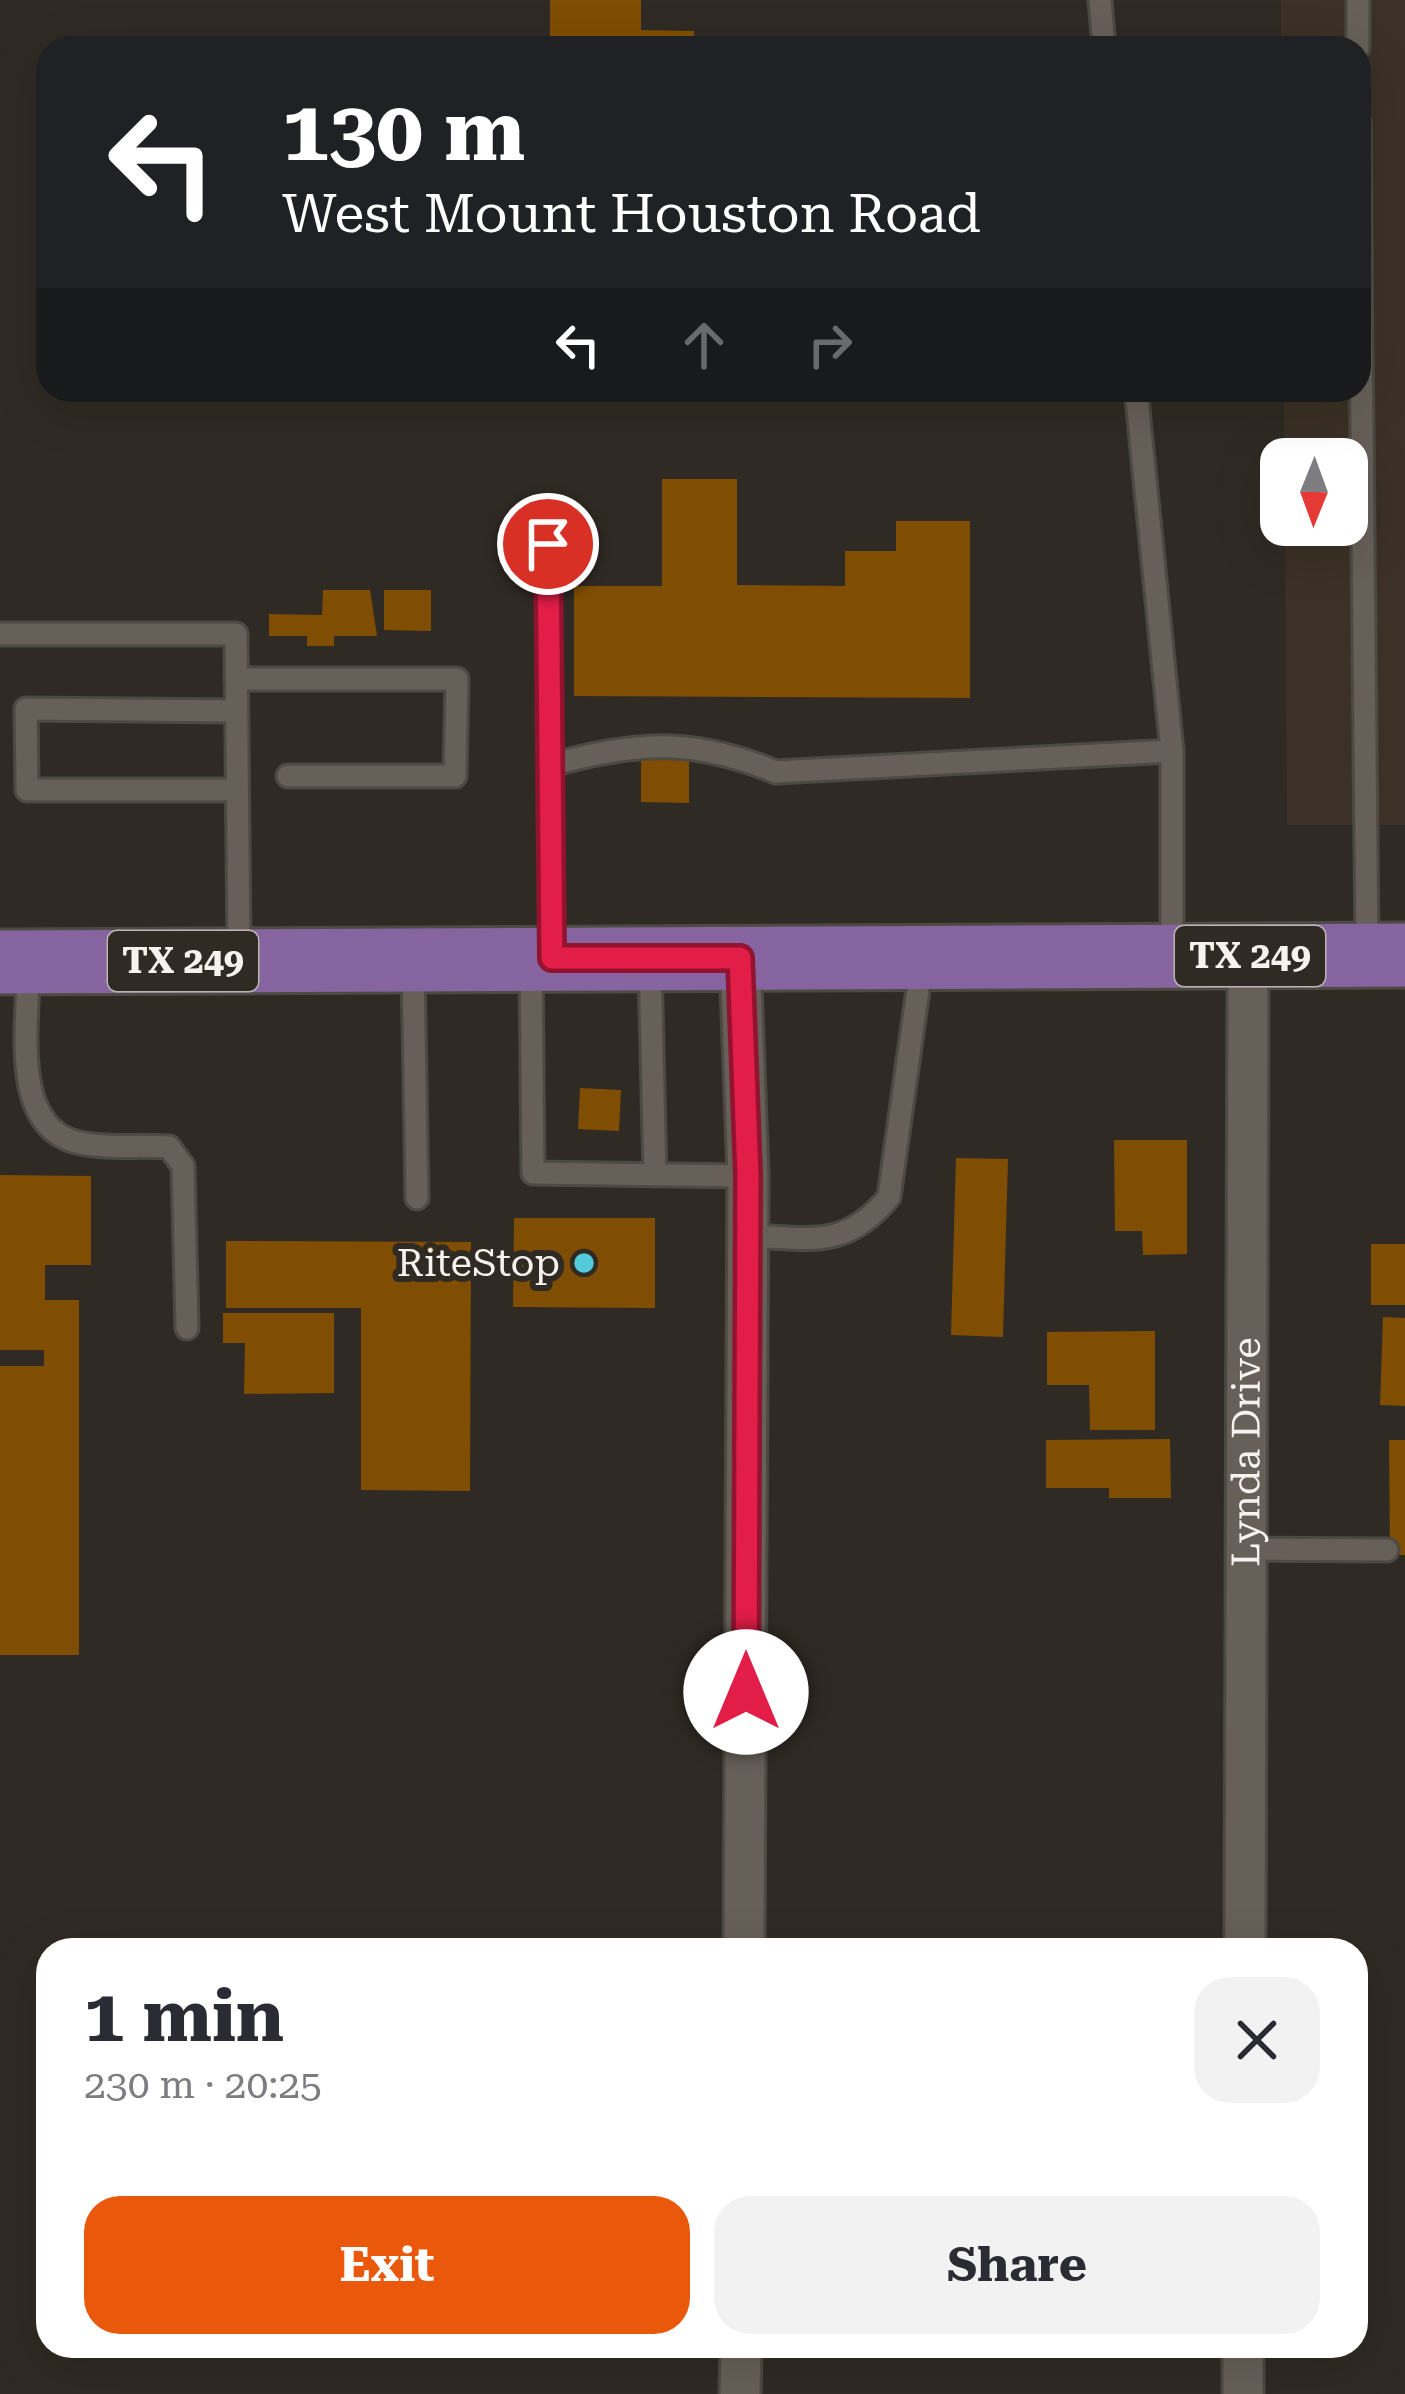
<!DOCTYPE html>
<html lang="en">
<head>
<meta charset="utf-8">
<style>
	body { margin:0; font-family:"Roboto Serif",serif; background:#f2f2f3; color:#2b2b33; height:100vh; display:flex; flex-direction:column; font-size:45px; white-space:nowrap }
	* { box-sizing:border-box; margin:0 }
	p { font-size:39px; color:#7c7c81 }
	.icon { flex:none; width:66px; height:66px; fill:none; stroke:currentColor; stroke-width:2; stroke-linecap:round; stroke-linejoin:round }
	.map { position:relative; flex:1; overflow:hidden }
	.panel { position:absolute; left:36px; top:1938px; width:1332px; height:420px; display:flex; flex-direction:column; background:#fff; border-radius:36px; box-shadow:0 12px 48px #0002 }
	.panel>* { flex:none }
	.hud { position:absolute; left:36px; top:36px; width:1335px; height:366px; border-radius:36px; box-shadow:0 12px 48px #0002; background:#202124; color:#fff; overflow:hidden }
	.needle { width:78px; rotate:181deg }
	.controls { position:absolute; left:1260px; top:438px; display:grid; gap:24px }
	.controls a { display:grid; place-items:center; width:108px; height:108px; border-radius:24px; background:#fff; box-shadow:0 12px 48px #0002; font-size:60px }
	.pin { position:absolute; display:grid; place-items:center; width:102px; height:102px; color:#fff; margin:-51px; border:6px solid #fff; border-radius:50%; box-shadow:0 3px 12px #0007 }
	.me { position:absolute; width:132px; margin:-66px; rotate:0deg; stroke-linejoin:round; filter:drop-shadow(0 0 9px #0008) }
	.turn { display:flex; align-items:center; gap:42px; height:252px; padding:0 48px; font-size:54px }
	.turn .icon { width:156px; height:156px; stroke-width:2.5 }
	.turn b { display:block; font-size:84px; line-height:102px }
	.lanes { display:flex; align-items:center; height:114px; padding:0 48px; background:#0003; justify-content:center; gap:60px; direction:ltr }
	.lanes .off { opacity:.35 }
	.round { display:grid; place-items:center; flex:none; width:126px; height:126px; border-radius:36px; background:#f2f2f3 }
	.summary { display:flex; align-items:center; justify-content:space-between; height:204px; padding:0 48px }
	h1 { font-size:72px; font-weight:700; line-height:90px }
	.button { display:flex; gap:24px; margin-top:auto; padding:24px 48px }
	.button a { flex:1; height:138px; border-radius:36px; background:#ea580c; color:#fff; font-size:48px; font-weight:700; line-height:138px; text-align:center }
	.button a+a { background:#f2f2f3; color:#2b2b33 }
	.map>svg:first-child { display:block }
	.built { fill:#3b3126 }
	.building { fill:#804e02 }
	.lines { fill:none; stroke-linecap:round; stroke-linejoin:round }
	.lane-casing { stroke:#4d4943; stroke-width:27 }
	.street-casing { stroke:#4d4943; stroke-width:45 }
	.primary-casing { stroke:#4d4943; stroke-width:69 }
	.lane { stroke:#676059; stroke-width:21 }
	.street { stroke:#676059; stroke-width:39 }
	.primary { stroke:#85649f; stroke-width:63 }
	.route-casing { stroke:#92132f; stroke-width:30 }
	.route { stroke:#e11d48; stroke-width:21 }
	.poi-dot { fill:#53cbdb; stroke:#302a24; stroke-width:4.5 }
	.labels { text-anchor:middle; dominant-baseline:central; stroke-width:12; stroke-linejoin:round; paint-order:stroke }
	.shield { fill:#302a24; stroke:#bbb6b1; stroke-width:3 }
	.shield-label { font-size:36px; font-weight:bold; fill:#f6f2ee }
	.poi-label { font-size:39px; fill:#f6f2ee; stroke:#302a24; text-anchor:end }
	.street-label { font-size:39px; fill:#f6f2ee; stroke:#302a24 }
</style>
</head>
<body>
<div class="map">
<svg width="1405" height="2394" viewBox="0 0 1405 2394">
	<rect width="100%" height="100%" fill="#302a24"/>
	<path class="built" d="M1281 0H1405V825H1287L1285 525H1347V459H1284V390H1359V48H1281Z"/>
	<path class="building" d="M550 0H641V30L694 31V48H550Z
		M662 479H737V585L845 586V551H896V521H970V698L574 696V586H662Z
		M323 590H370L377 636H334V646H307V636H269V614L322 615Z
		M384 590H431V631L384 630Z
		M641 760H689V803L641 802Z
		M580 1088 621 1090 619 1131 578 1129Z
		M1114 1140H1187V1254L1143 1255 1142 1231H1115Z
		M956 1158 1008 1159 1003 1337 951 1335Z
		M0 1175 91 1176V1265H45V1300H79V1655H0V1366H44V1350H0Z
		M514 1218H655V1308L513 1307Z
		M226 1241 471 1242 470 1491 361 1490V1308H226Z
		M1371 1244H1405V1305H1371Z
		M223 1313H334V1393L244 1394 245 1343H223Z
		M1383 1317 1405 1318V1406L1380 1405Z
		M1155 1331V1430H1090L1089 1385H1047V1332Z
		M1170 1439 1171 1498H1109V1488H1046V1440Z
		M1389 1440H1405V1555H1390Z"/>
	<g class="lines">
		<defs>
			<path id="lane" d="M1100 0 1104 48
				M1358 0V48
				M1359 122 1367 950
				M548 544 552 951
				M0 634H236L239 954
				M236 679H457L455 776H288
				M236 711 26 709 27 790H237
				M551 765C637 741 693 738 776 772L1172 751 1136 390
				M1172 948V751
				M531 962 533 1173 748 1176
				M650 965 655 1175
				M413 966 417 1198
				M28 968C29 1020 9 1125 76 1142 104 1149 139 1145 169 1147L183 1166 187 1328
				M748 1236C810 1238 845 1250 889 1197L922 961
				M1249 1549 1387 1550"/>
			<g id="street">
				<path d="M740 957 748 1176 744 1950"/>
				<path id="s1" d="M1245 1950 1248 956"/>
				<path d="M740 2394 741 2346"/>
				<path d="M1243 2394V2346"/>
			</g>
			<path id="primary" d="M0 962 1405 955"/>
		</defs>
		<use href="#lane" class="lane-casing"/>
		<use href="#street" class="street-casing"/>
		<use href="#primary" class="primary-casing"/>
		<use href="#lane" class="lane"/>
		<use href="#street" class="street"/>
		<use href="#primary" class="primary"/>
	</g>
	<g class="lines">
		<defs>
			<path id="route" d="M548 544 552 958H740L748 1176 746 1692"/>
		</defs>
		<use href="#route" class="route-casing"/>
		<use href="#route" class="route"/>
	</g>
	<circle class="poi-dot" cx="584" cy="1263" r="12"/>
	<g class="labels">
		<g class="shield">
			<rect x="1175" y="926" width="150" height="60" rx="9"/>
			<rect x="108" y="931" width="150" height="60" rx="9"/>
		</g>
		<g class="shield-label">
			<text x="1250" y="956">TX 249</text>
			<text x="183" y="961">TX 249</text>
		</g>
		<g class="poi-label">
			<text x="560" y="1263">RiteStop</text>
		</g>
		<g class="street-label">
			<text stroke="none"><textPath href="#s1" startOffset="498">Lynda Drive</textPath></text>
		</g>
	</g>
</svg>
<div class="controls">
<a><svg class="needle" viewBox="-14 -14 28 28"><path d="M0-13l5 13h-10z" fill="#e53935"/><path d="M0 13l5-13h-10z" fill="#7c7c81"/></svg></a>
</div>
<div class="pin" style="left:548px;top:544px;background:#d93025"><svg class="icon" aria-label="arrive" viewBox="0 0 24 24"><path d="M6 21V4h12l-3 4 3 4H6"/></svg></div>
<svg class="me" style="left:746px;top:1692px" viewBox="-20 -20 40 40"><circle r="19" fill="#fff"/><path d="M0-13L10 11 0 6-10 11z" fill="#e11d48"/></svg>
<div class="hud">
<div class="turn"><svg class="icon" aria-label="left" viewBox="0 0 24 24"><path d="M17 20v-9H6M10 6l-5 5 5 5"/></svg><div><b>130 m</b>West Mount Houston Road</div></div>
<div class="lanes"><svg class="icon" aria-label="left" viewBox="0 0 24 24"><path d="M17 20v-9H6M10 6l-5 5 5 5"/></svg><svg class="icon off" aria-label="ahead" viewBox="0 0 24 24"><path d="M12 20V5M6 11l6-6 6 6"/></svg><svg class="icon off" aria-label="right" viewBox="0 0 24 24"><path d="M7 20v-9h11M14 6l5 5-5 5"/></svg></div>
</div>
<section class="panel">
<div class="summary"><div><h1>1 min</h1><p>230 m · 20:25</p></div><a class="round"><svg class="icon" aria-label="close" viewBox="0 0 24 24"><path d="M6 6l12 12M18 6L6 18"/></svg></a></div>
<div class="button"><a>Exit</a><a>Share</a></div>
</section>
</div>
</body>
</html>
